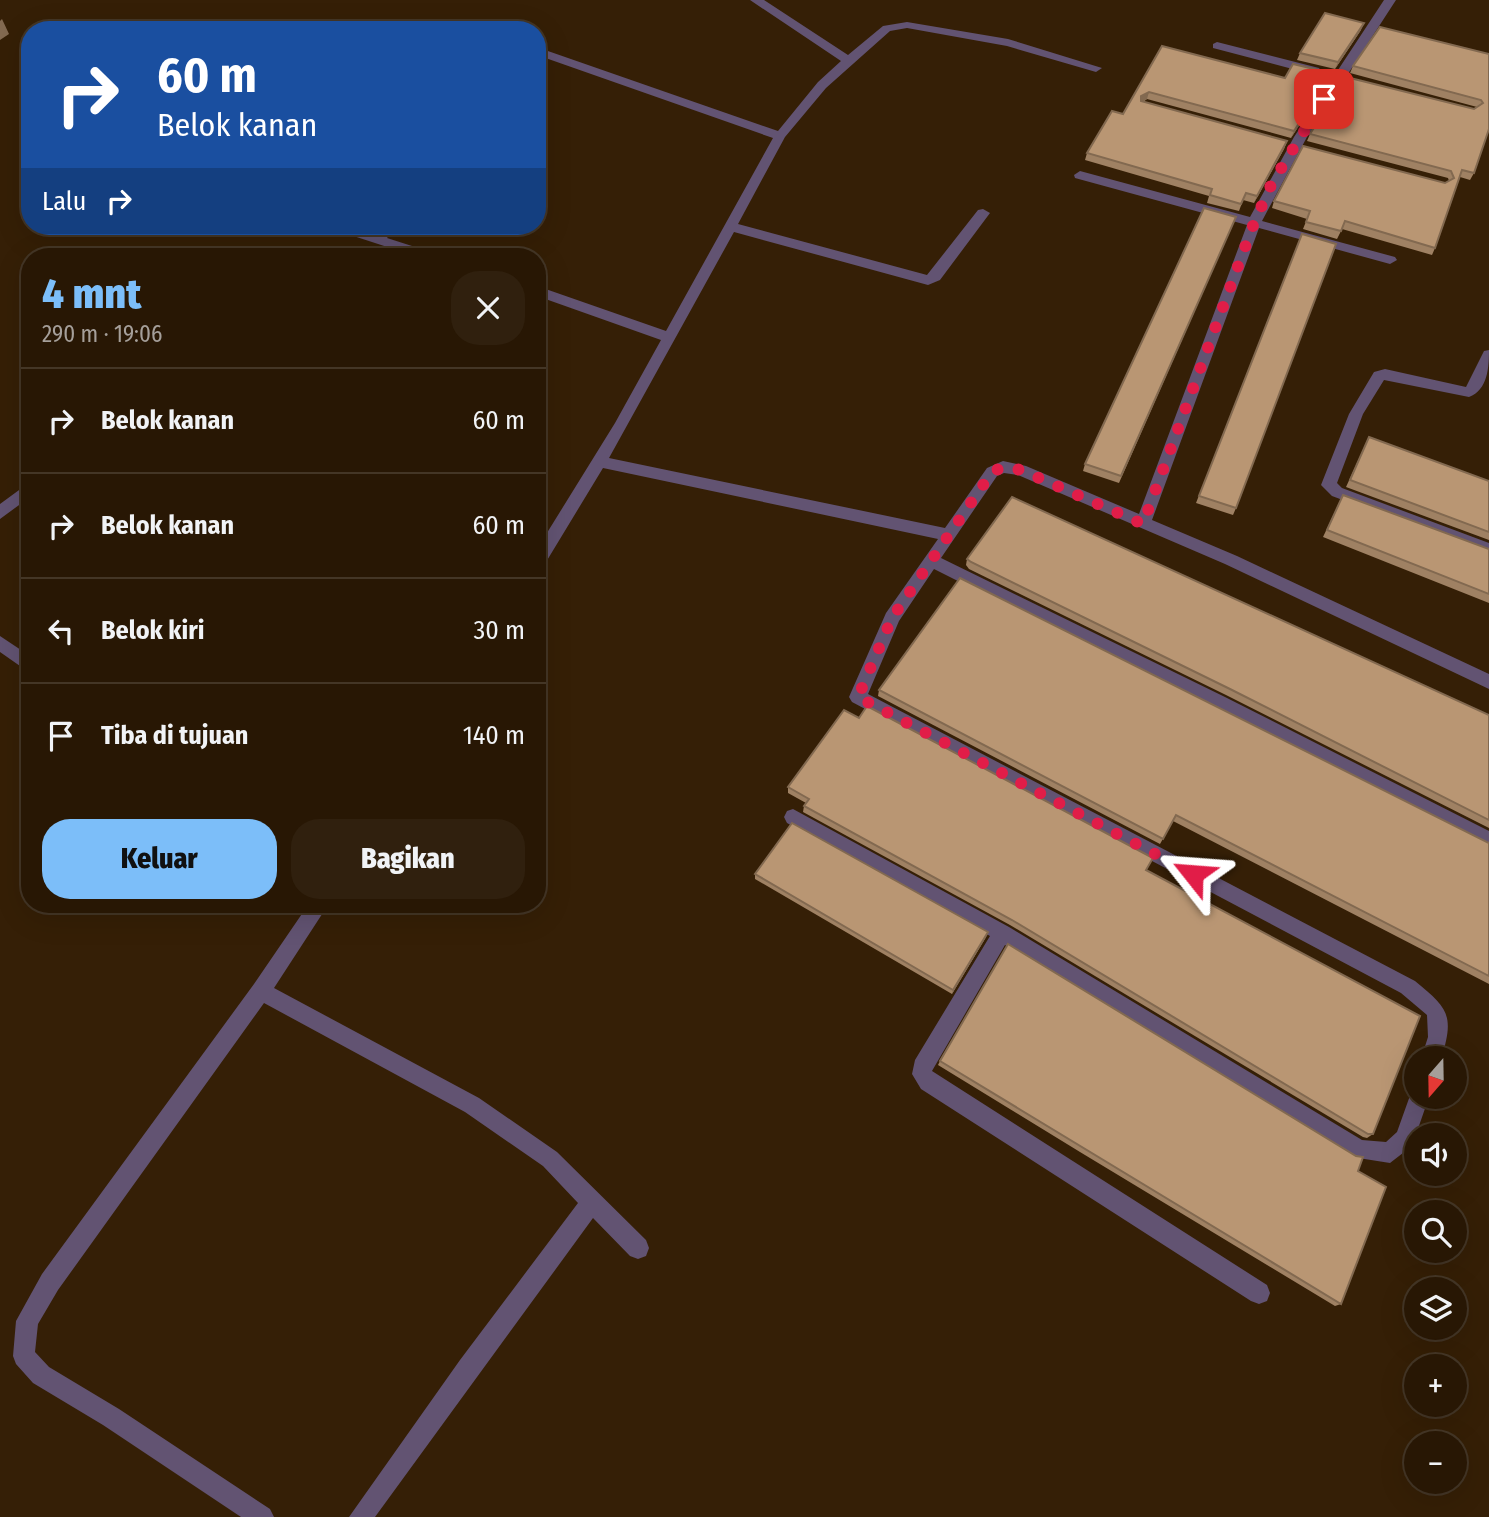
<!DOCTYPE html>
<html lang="id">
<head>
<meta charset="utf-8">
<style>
	body { margin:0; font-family:"Fira Sans Condensed",sans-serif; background:#30200e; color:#f1f3f6; height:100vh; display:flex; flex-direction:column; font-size:26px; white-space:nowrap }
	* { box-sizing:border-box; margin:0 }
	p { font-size:23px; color:#a59f9a }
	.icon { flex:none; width:38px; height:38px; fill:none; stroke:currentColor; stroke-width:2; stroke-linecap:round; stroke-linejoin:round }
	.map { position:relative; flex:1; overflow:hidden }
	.drawer { position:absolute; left:21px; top:248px; width:525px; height:665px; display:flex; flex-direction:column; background:#281704; border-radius:28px; box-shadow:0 7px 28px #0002,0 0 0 2px #443626 }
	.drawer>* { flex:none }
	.top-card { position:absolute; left:21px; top:21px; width:525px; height:214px; border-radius:28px; box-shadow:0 7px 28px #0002,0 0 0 2px #443626; background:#1a4fa0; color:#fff; overflow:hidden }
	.needle { width:46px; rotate:200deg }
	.buttons { position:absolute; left:1404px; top:1046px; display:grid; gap:14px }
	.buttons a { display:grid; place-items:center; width:63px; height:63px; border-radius:50%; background:#281704; box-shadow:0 7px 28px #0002,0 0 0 2px #443626; font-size:35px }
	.pin { position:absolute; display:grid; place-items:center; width:60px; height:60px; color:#fff; margin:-30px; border-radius:14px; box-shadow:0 4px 10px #0006 }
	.me { position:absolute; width:77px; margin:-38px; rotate:298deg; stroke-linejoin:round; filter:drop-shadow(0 0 5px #0008) }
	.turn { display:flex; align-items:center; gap:24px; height:147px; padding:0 21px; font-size:32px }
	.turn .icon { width:91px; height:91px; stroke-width:2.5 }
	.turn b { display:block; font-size:49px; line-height:60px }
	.then { display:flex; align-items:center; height:66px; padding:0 21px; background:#0003; gap:14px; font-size:26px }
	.round { display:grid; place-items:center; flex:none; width:74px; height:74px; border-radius:28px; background:#30200e }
	.overview { display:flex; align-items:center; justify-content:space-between; height:119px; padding:0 21px }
	h1 { font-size:42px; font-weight:800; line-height:52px; color:#7cbef9 }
	.action { display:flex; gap:14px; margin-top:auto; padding:14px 21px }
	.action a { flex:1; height:80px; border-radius:28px; background:#7cbef9; color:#111; font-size:28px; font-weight:800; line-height:80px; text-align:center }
	.action a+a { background:#30200e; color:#f1f3f6 }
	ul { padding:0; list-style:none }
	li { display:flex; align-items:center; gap:21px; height:105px; padding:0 21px; border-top:2px solid #443626 }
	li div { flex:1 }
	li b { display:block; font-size:26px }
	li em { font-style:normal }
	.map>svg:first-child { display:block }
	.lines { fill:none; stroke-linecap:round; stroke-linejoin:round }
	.minor { fill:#625372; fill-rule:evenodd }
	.wall { fill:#9f8163 }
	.shaded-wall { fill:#826950 }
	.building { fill:#b99673; stroke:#826950; stroke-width:2 }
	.route { stroke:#e11d48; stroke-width:12; stroke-dasharray:0 21.6 }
</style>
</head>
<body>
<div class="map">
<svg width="1489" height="1517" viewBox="0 0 1489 1517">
	<rect width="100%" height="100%" fill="#351f06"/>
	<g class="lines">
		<path class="minor" d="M750 0H764L848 55 883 26 907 22 1008 39 1102 68 1096 72 1007 46 907 28 890 31 826 88 785 137 738 224 927 275 978 210 983 209 990 213 940 280 928 285 734 232 609 458 945 528 987 468 1003 461 1026 466 1139 514 1247 225 1075 178 1074 175 1080 171 1250 217 1294 137 1384 0H1396L1307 137 1262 221 1395 257 1397 260 1390 264 1259 228 1152 520 1237 556 1489 674V689L1225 564 1018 475 1004 473 997 476 941 558 1225 697 1489 831V848L934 569 899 621 868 694 1415 981C1448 1008 1455 1015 1441 1059H1421L1428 1037 1427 1015 1401 993 852 702 849 697 886 613 938 539 603 468 543 567 537 569V549L615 423 661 340 537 296V286L666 331 773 138 537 55V49L545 50 778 131 818 82 841 61Z
			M1217 42 1319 68 1321 71 1315 75 1213 48V44Z
			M330 226H350L376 234 383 226H396L387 238 437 254 439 257H418L332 229Z
			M1489 350C1489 367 1488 390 1469 397L1384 380 1363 414 1337 483 1342 488 1489 543V555L1332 496 1321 485 1349 414 1374 372 1385 369 1466 387 1484 351Z
			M30 482V497L0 519V504Z
			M0 636 30 656V673L0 652Z
			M793 809 1009 927 1362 1140 1386 1142 1397 1132 1412 1090 1416 1088V1097H1429L1412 1146 1390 1163 1352 1157 1005 945 932 1071 1267 1285 1270 1293 1267 1301 1259 1304 1251 1301 921 1089 912 1074 915 1060 990 936 787 823 784 817 787 811Z
			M308 905H328L274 988 479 1098 557 1152 646 1240 649 1248 646 1256 638 1259 630 1256 593 1218 375 1517H349L460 1360 578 1203 543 1166 465 1112 264 1003 58 1290 38 1324 35 1352 49 1367 119 1409 270 1509 274 1517H241L103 1425 33 1383 16 1364 13 1356 16 1321 42 1274 254 984Z"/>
	</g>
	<path class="wall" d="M1361 30 1335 69 1297 60 1300 53Z
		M1162 46 1285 78 1328 81 1291 138 1147 99 1143 102 1287 141 1284 149 1254 203 1243 200 1239 211 1207 203 1209 196 1085 160 1087 153 1123 114Z
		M1489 54 1474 173 1470 180 1460 177 1435 248 1432 255 1342 229 1337 239 1303 229 1307 219 1272 208 1274 201 1445 183 1449 181 1448 178 1307 141 1310 134 1474 109 1477 107 1350 73 1353 66Z
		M1236 217 1119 483 1083 471 1085 464Z
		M1302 234 1236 508 1233 515 1196 503Z
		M1369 437 1489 481V540L1346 487Z
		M1343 495 1489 549V603L1323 537Z
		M967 559 1489 715V828L1226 695 969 569 966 565Z
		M879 690 1489 843V984L1173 821 1160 844 878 696Z
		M788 787 1146 870 1373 1134 1367 1138 1363 1137 1010 925 803 812 804 806 806 803 788 793Z
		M755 874 986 937 952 994 755 879Z
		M940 1061 1358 1171 1341 1304 1335 1306 1080 1152 938 1065Z"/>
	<path class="shaded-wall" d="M2 19 9 34 0 40V21Z
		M1364 23 1361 30 1335 69 1338 62Z
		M1331 73 1328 81 1291 138 1294 131Z
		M1149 92 1147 99 1139 104 1141 96Z
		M1287 141 1284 149 1254 203 1257 196Z
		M988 932 986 937 952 994 953 990Z"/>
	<path class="building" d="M1325 13 1364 23 1338 62 1300 53Z
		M1380 27 1489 54V129L1474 173 1462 170 1435 248 1345 221 1341 231 1306 222 1310 211 1274 201 1303 146 1445 183 1454 178 1451 171 1310 134 1346 77 1474 109 1483 103 1481 100 1353 66Z
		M1162 46 1285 78 1293 64 1331 73 1294 131 1149 92 1141 96V101L1287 141 1257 196 1246 193 1241 204 1210 195 1212 189 1087 153 1112 111 1123 114Z
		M1204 208 1236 217 1121 476 1085 464Z
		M1302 234 1336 244 1236 508 1199 496Z
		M1369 437 1489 481V532L1350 480Z
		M1343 495 1489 549V594L1327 530Z
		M1012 497 1489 715V820L1230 689 971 562 967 559Z
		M960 578 1489 843V976L1176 815 1163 839 879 690Z
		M867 706 1153 858 1146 870 1420 1016 1373 1134H1368L1012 920 804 806 809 799 788 787 844 710 859 718Z
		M792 823 988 932 953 990 755 874Z
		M1008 944 1356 1156 1363 1157 1358 1171 1386 1187 1341 1304 940 1061Z"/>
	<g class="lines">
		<path class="route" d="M1193 874 858 697 892 618 992 472 1003 467 1021 470 1143 524 1254 223 1272 183 1324 99"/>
	</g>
</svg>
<div class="buttons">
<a><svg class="needle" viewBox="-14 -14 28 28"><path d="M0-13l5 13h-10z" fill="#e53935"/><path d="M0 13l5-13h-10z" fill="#a59f9a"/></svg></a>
<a><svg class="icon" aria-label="sound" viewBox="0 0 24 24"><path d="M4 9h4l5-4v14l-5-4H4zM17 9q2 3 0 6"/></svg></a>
<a><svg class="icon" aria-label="search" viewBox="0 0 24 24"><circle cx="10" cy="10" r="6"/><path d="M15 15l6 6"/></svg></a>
<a><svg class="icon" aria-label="layers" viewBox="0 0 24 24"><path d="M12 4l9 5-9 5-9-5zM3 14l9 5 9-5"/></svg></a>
<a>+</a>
<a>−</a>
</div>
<div class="pin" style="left:1324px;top:99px;background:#d93025"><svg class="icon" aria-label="arrive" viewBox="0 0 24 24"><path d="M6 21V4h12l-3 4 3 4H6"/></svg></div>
<svg class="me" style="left:1193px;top:874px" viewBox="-20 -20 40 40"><path d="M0-17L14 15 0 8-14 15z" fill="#e11d48" stroke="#fff" stroke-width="4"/></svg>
<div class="top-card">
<div class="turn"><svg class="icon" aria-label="right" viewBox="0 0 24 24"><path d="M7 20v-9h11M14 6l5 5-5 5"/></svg><div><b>60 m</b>Belok kanan</div></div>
<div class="then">Lalu<svg class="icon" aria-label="right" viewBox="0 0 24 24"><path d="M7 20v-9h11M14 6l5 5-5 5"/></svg></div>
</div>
<section class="drawer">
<div class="overview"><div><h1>4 mnt</h1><p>290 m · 19:06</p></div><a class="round"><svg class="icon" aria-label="close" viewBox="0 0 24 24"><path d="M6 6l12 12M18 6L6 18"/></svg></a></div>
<ul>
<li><svg class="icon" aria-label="right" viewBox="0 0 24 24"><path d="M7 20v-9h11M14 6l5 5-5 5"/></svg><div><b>Belok kanan</b></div><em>60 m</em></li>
<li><svg class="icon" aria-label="right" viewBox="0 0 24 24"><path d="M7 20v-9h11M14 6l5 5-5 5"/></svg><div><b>Belok kanan</b></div><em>60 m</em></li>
<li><svg class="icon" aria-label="left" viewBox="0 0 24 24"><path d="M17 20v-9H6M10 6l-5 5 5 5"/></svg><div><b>Belok kiri</b></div><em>30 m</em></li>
<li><svg class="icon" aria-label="arrive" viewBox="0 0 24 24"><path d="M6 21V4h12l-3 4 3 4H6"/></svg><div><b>Tiba di tujuan</b></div><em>140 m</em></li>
</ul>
<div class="action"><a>Keluar</a><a>Bagikan</a></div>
</section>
</div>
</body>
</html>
